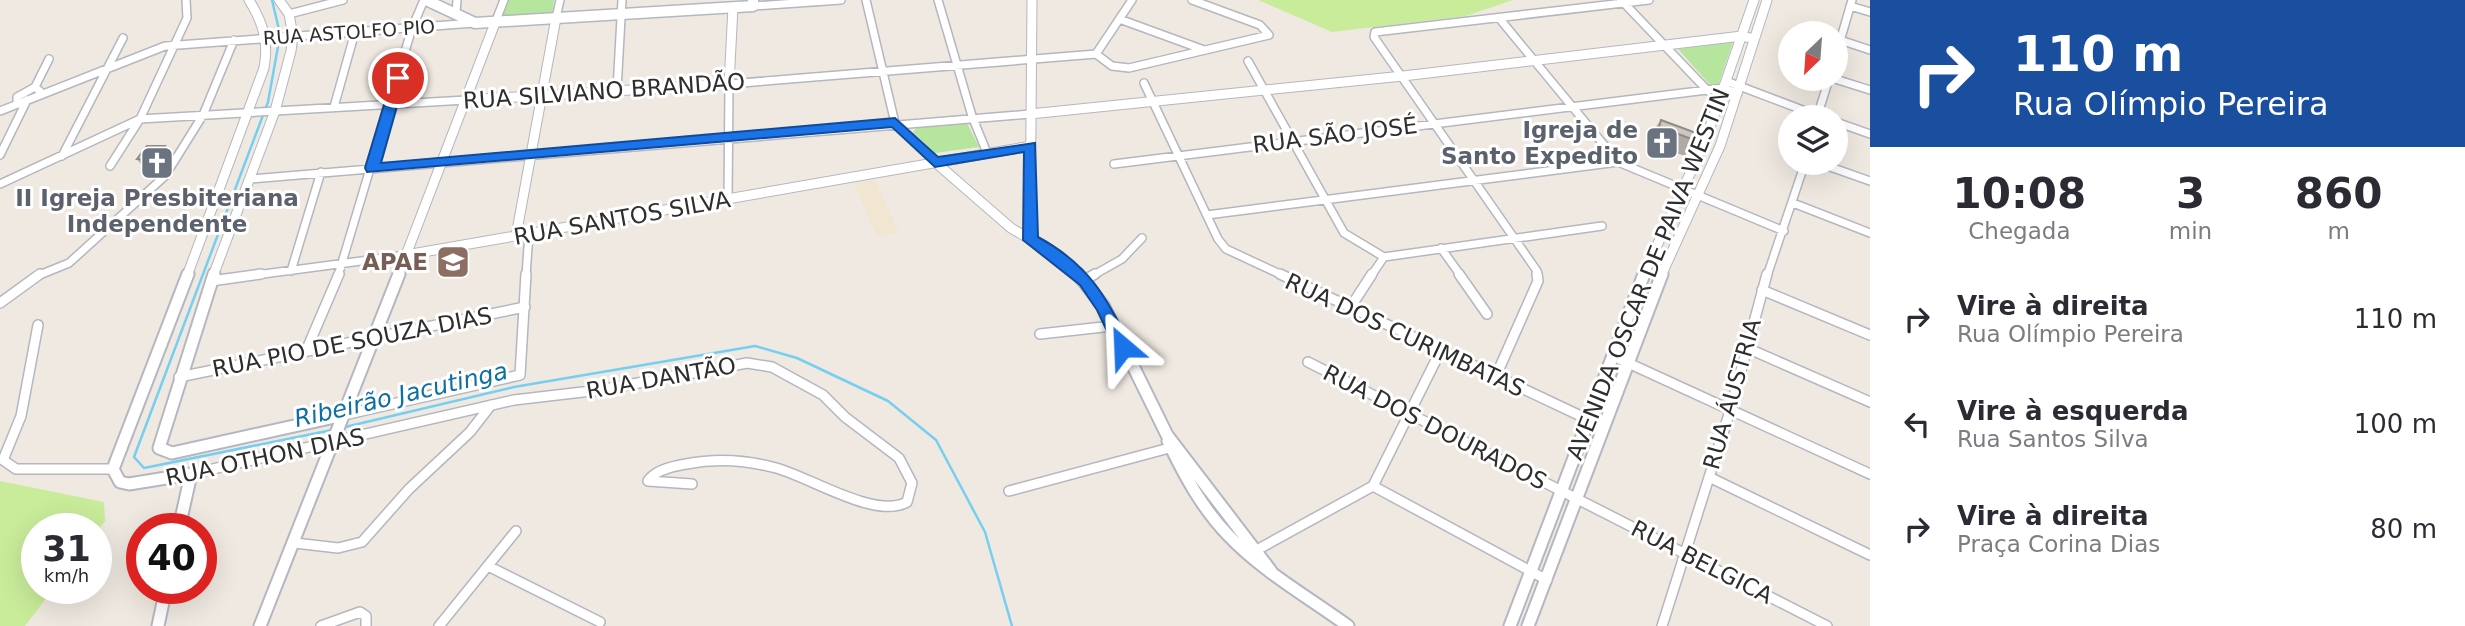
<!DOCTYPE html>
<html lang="pt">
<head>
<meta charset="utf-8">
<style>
	body { margin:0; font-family:"DejaVu Sans",sans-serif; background:#f2f2f3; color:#2b2b33; height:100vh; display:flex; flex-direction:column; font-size:26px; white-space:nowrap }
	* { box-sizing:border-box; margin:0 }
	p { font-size:23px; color:#7c7c81 }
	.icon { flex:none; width:38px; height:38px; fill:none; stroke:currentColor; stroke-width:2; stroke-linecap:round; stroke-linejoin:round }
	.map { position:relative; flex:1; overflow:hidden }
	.side { display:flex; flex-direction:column; background:#fff; width:595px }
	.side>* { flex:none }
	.guide { background:#1a4fa0; color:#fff; overflow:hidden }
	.needle { width:46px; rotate:205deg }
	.buttons { position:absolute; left:1778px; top:21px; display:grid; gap:14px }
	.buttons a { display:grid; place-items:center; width:70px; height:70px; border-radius:50%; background:#fff; box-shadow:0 7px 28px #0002; font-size:35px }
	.speed { position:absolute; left:21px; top:513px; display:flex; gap:14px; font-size:35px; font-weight:700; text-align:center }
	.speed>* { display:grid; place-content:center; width:91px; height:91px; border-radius:50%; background:#fff; box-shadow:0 7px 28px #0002; line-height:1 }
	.speed small { font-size:18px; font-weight:400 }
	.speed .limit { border:10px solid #d22; background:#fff; color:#111 }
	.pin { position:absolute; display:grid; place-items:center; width:60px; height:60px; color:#fff; margin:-30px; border:4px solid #fff; border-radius:50%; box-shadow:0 2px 7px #0007 }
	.me { position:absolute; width:77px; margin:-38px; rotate:334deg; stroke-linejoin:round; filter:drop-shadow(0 0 5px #0008) }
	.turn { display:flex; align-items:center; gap:24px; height:147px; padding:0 28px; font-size:32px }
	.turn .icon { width:91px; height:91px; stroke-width:2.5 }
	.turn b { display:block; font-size:49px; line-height:60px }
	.eta { display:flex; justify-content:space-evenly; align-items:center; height:119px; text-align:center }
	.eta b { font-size:42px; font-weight:700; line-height:49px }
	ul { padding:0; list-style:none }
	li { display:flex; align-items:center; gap:21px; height:105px; padding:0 28px }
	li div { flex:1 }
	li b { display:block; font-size:26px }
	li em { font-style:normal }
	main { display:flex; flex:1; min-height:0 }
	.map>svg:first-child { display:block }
	.education { fill:#f0e6d1 }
	.green { fill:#b6e59e }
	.pitch { fill:#c9ec9a }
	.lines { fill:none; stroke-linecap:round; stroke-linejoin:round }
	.stream { stroke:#75cff0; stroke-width:2.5 }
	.minor-far1-casing { stroke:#b4b7c1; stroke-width:10 }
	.minor-casing { stroke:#b4b7c1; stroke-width:12 }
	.tertiary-far1-casing { stroke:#b4b7c1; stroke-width:11 }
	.tertiary-casing { stroke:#b4b7c1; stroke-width:15 }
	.secondary-casing { stroke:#b4b7c1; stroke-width:13 }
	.minor-far1 { stroke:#fff; stroke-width:7 }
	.minor { stroke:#fff; stroke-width:9 }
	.tertiary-far1 { stroke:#fff; stroke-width:9 }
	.tertiary { stroke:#fff; stroke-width:11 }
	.secondary { stroke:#fff; stroke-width:10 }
	.wall { fill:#afaba4 }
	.shaded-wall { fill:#8e8b86 }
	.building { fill:#cbc7bf; stroke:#8e8b86; stroke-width:2 }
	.route { fill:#1a73e8; stroke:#114b97; stroke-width:2 }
	.labels { text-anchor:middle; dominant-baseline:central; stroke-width:6; stroke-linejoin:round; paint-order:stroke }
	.far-street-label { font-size:19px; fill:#2e2e2e; stroke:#fff }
	.street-label { font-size:23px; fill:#2e2e2e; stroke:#fff }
	.worship-label { font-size:23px; font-weight:bold; fill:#5b616d; stroke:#fff; text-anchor:end }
	.education-label { font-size:23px; font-weight:bold; fill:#785e54; stroke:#fff; text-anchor:end }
	.water-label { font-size:24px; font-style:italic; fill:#0d6fa3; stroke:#fff }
</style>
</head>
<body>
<main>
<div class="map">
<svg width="1870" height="626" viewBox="0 0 1870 626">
	<rect width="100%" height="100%" fill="#efe9e1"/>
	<path class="education" d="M875 180 899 233 877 236 854 183Z"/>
	<path class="green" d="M508 0H554L552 14 502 17Z
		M1733 42 1719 83 1710 85 1678 49Z
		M966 121 979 147 935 153 913 132 920 124Z"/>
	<path class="pitch" d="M1258 0H1513L1466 16 1332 32Z
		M0 481 104 502 105 521 96 533V528H37V588H54L25 626H0Z"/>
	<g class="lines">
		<path class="stream" d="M272 0 280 34
			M279 41 268 102 134 457 144 468 332 430
			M341 428 514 387 755 346 797 358 888 401 936 440 985 532 1012 626"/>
		<defs>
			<path id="minor-far1" d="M866 0 895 123
				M938 0 972 116 987 153
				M1623 2 1708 91
				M753 6 841 0
				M1850 6 1870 12
				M456 12 457 0
				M289 14 343 0
				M556 18 560 0
				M1499 18 1618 162 1784 231
				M1122 20 1204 50
				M495 23 504 0
				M1840 40 1870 50
				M1096 54 1112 66 1129 68 1269 35 1260 25 1192 0
				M1096 54 1132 0
				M1836 55 1852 0
				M1248 61 1344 233 1384 257
				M1835 79 1870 90
				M1726 81 1821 117
				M1144 83 1218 239 1226 249 1284 276
				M35 87 49 59
				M617 90 622 0
				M17 104V97L35 87 43 94
				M334 107 355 32
				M0 111 165 46 474 23
				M1817 117 1829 79
				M1836 122 1870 134
				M895 123 935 162
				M0 155 27 100
				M62 156 123 38
				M1819 163 1870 181
				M1114 164 1723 88 1738 93
				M110 166 140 119 187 18 186 0
				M250 179 1030 114
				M0 184 140 119 466 100
				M728 200 729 84 1096 54
				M1793 203 1870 233
				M1207 215 1618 162
				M1441 248 1461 276
				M291 271 321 172
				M37 276 69 263 165 176 203 115 234 40
				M248 276 406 255
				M338 276 412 28 424 0
				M526 276 529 233
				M1092 276 1122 259 1142 238
				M1371 276 1384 257 1602 226
				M1538 276 1537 271 1374 37 1375 32 1649 0
				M1767 276 1805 163"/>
			<path id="minor" d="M1280 274 1604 427
				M1459 274 1487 314
				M1085 280 1095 274
				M211 281 261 274
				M1762 290 1870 335
				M0 303 40 274
				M1350 308 1372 274
				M38 325 21 416 3 460 16 469H113
				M1040 334 1112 326
				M1747 348 1870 402
				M306 351 339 274
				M1613 356 1870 474
				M1308 362 1827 626
				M179 377 525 307
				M1495 378 1538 281 1537 274
				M344 415 520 375 526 274
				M191 474 514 400 600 390 747 363 772 367 823 395 845 417 899 458 912 483 907 502C876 520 810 477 776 468 747 460 716 458 686 464 673 466 655 470 648 481L692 484
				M1709 477 1870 555
				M1373 486 1547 580
				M1009 491 1173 447
				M295 543 338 548 362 542 409 489 470 432 491 405
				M1253 552 1373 486 1440 352
				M488 566 600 622
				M321 626 360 612 366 616V626
				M439 626 516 531
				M1662 626 1730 411 1767 274"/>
			<path id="tertiary-far1" d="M466 100 729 84 733 7
				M1030 114 1403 76 1742 36 1754 39
				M935 162 1011 228 1052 252 1080 276
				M516 236 556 18
				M1030 240 1032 0
				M406 255 1031 146
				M187 276 264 68C269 41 263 23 249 0
				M213 276 275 111 291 51 293 36 289 14 279 0
				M398 276 495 23
				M1643 276 1705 141 1754 0
				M1661 276 1720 146 1767 0"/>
			<path id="tertiary" d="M214 274 159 448 172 453 344 415
				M1078 274 1104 307 1167 435 1271 571
				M1168 441C1184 475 1202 508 1228 535 1262 571 1308 597 1348 626
				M179 528 191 474 129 484 120 482 113 469 188 274
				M158 626 166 588
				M260 626 399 274
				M1510 626 1644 274
				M1528 626 1662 274"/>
			<path id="secondary" d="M426 0 475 23 753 6V0"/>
		</defs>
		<use href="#minor-far1" class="minor-far1-casing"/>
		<use href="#minor" class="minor-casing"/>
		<use href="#tertiary-far1" class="tertiary-far1-casing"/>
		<use href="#tertiary" class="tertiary-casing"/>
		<use href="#secondary" class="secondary-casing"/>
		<use href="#minor-far1" class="minor-far1"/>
		<use href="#minor" class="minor"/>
		<use href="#tertiary-far1" class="tertiary-far1"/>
		<use href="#tertiary" class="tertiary"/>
		<use href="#secondary" class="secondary"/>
	</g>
	<path class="wall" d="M1661 120 1697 141 1685 156 1648 143 1650 135Z
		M172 154 163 168 143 167 137 159Z"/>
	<path class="shaded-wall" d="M165 146 172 154 163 168 156 160Z"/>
	<path class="building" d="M1661 120 1699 134 1697 141 1659 127Z
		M147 146H165L156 160 137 159Z"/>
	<path class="route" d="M398 74 405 78 381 163 895 118 938 157 1035 143 1038 237C1088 264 1107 297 1131 347L1123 354 1117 352 1097 310 1080 285 1023 240 1024 152 935 167 892 127 367 172 365 168 392 78Z"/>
	<defs>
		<symbol id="church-square" viewBox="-11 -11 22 22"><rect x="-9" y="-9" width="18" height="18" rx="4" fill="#6b7280" stroke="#fff"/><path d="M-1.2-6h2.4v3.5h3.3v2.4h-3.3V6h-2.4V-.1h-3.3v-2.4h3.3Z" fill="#fff"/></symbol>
		<symbol id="school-square" viewBox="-11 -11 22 22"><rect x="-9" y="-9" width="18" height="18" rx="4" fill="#8d6e63" stroke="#fff"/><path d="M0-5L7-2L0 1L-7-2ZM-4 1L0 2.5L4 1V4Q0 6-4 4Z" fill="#fff"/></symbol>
	</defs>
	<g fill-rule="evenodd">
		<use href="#church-square" x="1643" y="124" width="38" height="38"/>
		<use href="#church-square" x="138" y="144" width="38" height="38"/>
		<use href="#school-square" x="434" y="243" width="38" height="38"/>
	</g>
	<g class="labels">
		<g class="far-street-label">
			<text transform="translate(349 32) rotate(-4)">RUA ASTOLFO PIO</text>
		</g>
		<g class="street-label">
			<text transform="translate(604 91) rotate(-4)">RUA SILVIANO BRANDÃO</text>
			<text transform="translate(1335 135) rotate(-7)">RUA SÃO JOSÉ</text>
			<text transform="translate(622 218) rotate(-10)">RUA SANTOS SILVA</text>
			<text transform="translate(1648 274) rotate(-68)">AVENIDA OSCAR DE PAIVA WESTIN</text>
			<text transform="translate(1405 335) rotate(25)">RUA DOS CURIMBATAS</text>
			<text transform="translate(352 342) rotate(-11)">RUA PIO DE SOUZA DIAS</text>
			<text transform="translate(661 378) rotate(-10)">RUA DANTÃO</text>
			<text transform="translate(1732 394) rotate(-74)">RUA ÁUSTRIA</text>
			<text transform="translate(1435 427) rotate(27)">RUA DOS DOURADOS</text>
			<text transform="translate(265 457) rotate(-12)">RUA OTHON DIAS</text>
			<text transform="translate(1702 562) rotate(27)">RUA BELGICA</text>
		</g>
		<g class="worship-label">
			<text x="1638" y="130">Igreja de<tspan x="1638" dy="26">Santo Expedito</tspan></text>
			<text x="157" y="198" text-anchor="middle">II Igreja Presbiteriana<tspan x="157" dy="26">Independente</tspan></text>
		</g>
		<g class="education-label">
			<text x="428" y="262">APAE</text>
		</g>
		<g class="water-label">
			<text transform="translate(401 395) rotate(-13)">Ribeirão Jacutinga</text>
		</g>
	</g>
</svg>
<div class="buttons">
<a><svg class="needle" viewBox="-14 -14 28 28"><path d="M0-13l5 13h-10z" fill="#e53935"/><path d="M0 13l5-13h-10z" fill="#7c7c81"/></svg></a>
<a><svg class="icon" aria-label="layers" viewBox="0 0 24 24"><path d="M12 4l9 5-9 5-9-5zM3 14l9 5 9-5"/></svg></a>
</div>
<div class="speed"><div>31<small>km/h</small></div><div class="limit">40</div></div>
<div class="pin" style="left:398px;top:78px;background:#d93025"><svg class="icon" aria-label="arrive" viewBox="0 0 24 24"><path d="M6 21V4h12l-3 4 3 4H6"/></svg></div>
<svg class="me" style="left:1123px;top:347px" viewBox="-20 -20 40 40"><path d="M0-17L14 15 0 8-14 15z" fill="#1a73e8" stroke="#fff" stroke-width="4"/></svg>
</div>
<section class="side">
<div class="guide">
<div class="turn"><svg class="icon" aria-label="right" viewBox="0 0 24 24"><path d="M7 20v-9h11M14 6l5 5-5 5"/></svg><div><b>110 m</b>Rua Olímpio Pereira</div></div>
</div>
<div class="eta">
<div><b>10:08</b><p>Chegada</p></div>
<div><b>3</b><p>min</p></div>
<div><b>860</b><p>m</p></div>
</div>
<ul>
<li><svg class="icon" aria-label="right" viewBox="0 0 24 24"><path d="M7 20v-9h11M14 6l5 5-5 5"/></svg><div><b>Vire à direita</b><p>Rua Olímpio Pereira</p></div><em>110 m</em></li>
<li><svg class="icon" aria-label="left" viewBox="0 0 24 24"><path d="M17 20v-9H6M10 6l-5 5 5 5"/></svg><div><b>Vire à esquerda</b><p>Rua Santos Silva</p></div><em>100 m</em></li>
<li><svg class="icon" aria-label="right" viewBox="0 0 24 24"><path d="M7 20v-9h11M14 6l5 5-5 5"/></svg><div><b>Vire à direita</b><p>Praça Corina Dias</p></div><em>80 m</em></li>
</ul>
</section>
</main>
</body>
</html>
